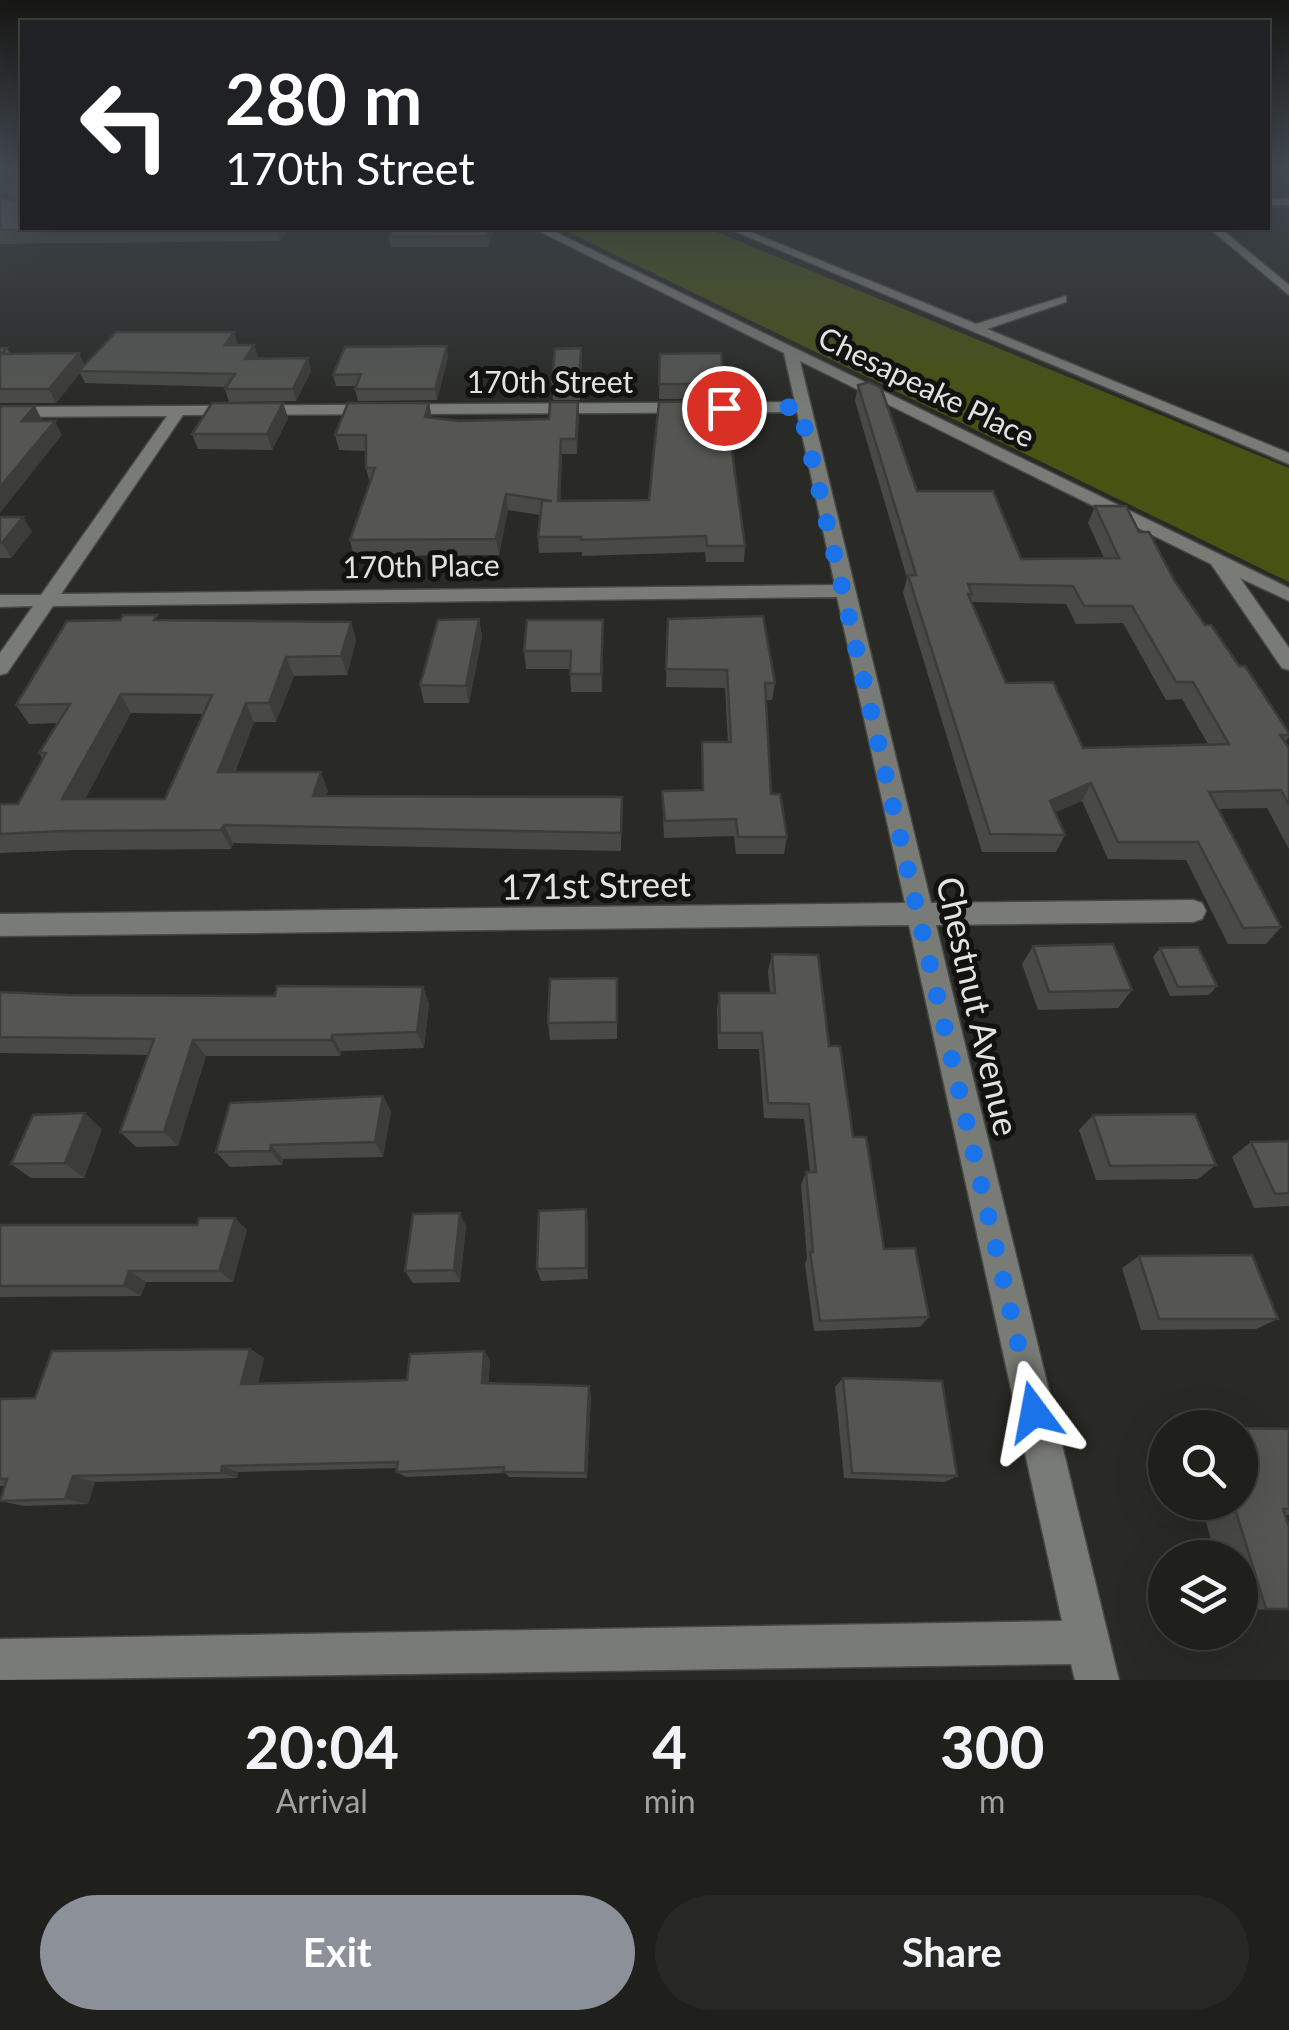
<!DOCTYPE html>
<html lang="en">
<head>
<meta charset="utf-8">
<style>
	body { margin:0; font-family:Lato,sans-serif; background:#272825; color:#f1f3f6; height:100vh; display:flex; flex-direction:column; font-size:38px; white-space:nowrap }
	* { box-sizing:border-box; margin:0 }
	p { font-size:32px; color:#a1a3a3 }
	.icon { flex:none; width:55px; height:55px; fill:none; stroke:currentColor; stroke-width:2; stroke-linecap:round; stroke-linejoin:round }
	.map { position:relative; height:1680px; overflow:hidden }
	.side { display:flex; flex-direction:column; background:#1f201c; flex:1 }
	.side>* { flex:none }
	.banner { position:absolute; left:20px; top:20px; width:1250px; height:210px; border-radius:0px; box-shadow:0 10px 40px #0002,0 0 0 2px #3c3e3b; background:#202124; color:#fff; overflow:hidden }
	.fabs { position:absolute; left:1148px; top:1410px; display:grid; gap:20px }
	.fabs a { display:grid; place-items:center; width:110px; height:110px; border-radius:50%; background:#1f201c; box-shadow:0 10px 40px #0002,0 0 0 2px #3c3e3b; font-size:50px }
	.pin { position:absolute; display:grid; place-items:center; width:85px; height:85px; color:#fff; margin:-42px; border:5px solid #fff; border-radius:50%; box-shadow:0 2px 10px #0007 }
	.me { position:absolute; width:110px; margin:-55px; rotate:347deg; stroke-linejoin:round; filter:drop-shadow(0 0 8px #0008) }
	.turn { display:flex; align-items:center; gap:35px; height:210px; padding:0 40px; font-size:45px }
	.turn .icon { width:130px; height:130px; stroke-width:2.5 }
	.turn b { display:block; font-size:70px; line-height:85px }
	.eta { display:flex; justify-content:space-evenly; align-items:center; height:170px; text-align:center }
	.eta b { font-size:60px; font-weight:700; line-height:70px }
	.cta { display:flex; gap:20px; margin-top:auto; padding:20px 40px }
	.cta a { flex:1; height:115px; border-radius:60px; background:#8c9099; color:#fff; font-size:40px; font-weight:700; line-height:115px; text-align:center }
	.cta a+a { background:#272825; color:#f1f3f6 }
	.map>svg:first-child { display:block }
	.green { fill:#475213 }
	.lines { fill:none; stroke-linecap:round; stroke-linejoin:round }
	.minor-casing { stroke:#484846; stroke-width:3 }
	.minor { fill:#797b76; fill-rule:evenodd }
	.wall { fill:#494a47; fill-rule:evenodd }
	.shaded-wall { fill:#3c3c39 }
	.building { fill:#555652; stroke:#3c3c39; stroke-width:2.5; fill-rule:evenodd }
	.route { stroke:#1a73e8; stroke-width:18; stroke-dasharray:0 32.4 }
	.labels { text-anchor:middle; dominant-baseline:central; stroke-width:10; stroke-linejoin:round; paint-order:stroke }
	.far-street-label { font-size:30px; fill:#e3e3e1; stroke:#121211 }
	.street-label { font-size:35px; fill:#e3e3e1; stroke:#121211 }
</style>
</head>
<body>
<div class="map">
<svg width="1289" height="1680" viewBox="0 0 1289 1680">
	<rect width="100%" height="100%" fill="#292a26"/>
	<path class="green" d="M560 228H707L1289 468V582Z"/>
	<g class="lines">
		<defs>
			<path id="minor" d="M1268 199H1289V205H1268Z
				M533 228H547L1289 588V601L1240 578 1289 648V670L1282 668 1211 564 800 361 931 903 1193 900 1202 903 1206 911 1202 919 1193 922 936 925 1119 1680H1075L1071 1664 0 1680V1639L1062 1621 909 925 0 936V914L905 903 837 597 53 606 7 673 0 675V653L33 606 0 607V595H41L167 416 0 417V407L795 402 784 353ZM797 412 835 585 61 594 183 415Z
				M727 228H741L976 324 1066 296V302L987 329 1289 453V464Z
				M1209 228H1220L1289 285V295Z"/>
		</defs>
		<use href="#minor" class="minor-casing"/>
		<use href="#minor" class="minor"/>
	</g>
	<path class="wall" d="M22 174V228H289L280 241 0 244V199L10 200 5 188Z
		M494 228 488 247H391L389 237Z
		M238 345 258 357 257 359 311 371 296 401 229 402 225 389 226 387 85 383 80 373 56 403H0V348H7L10 354 79 353 84 365Z
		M581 348 580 400H553L552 382Z
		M660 354 724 384 723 399H659Z
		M448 357 437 400 358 401 355 389 356 386H336L333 375Z
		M858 385 917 491 1021 559 1104 558 1088 523 1095 506 1139 532 1205 625 1239 666 1289 733V737L1285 742 1289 748V849L1267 808 1218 809 1281 927 1266 944H1228L1186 860 1108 859 1082 801 1055 812 1065 835 1056 852H982L903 593 907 578 855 401ZM971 602 1066 604 1076 624 1123 623 1166 700 1182 699 1208 744 1083 748 1006 683Z
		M578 402 577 454H562L560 501 745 546 744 562H706L705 552 582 556V552L539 553 538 537 540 515 508 510 499 555 354 556 350 540 370 483 366 468V451L339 450 335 435 432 418 459 421 549 419Z
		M283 403 288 418 272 450 198 449 192 434Z
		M0 517H23L32 532 11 558H0Z
		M479 619 482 637 469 703H424L420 685Z
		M668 619 775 683 772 700H766L771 794 787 837 784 854H736L734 836 664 838 662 791 702 790V742H728L725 688 666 687Z
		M160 621 351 622 356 641 347 675 294 676 276 722H254L235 772 328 791 326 796 622 797 621 851 233 843 231 849 76 850 0 853V804H18L43 759 39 753 58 723 29 724 16 705ZM131 713 204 714 165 799H85Z
		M603 638 602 692H571L570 669H526L524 651Z
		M1033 946 1132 990 1118 1008 1038 1010 1022 964Z
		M1160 948 1217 986 1209 995 1170 996 1153 957Z
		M772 954 829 1046 884 1249 929 1317 920 1327 814 1331 805 1264 807 1258 801 1185 806 1172H810L804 1119 764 1118 759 1049H718L717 1010 719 993H770L768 971Z
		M617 978V1039L550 1040 548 1023Z
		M423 987 429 1004 424 1048 341 1051 340 1056H206L178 1146 136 1147 120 1132 149 1055 0 1053V992L68 995 275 996Z
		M383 1096 391 1112 383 1157 283 1159 282 1165 230 1167 216 1152Z
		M1093 1115 1216 1165 1198 1179 1096 1180 1079 1130Z
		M102 1129 84 1178H31L11 1164Z
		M1289 1141V1206L1254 1208 1232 1157 1251 1142Z
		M588 1222V1279L541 1281 537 1269Z
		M0 1225 247 1230 233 1282H146L141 1296 0 1297Z
		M466 1226 460 1282 413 1283 405 1271Z
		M1139 1256 1278 1319 1256 1329 1141 1330 1122 1268Z
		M250 1349 264 1358 258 1383 407 1380 484 1351 490 1360 488 1383 591 1395 587 1478 509 1477 505 1473 406 1477 396 1472 397 1468 238 1472 237 1478 95 1482 88 1504 24 1506 0 1501 5 1486H0V1399L35 1398Z
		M843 1378 957 1476 945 1482 844 1478 835 1387Z
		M1240 1428 1289 1429V1515H1285L1289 1528V1610L1240 1609V1558H1216L1205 1518H1190L1185 1502H1240Z"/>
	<path class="shaded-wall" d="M276 228H289L280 241Z
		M490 228H494L488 247 487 236Z
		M234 332 238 345H225Z
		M254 345 258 357 249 371 245 359Z
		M447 346 448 357 437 400 435 389Z
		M581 348 582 366 580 400 579 382Z
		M79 353 85 367 79 371 80 373 56 403 49 389Z
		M308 358 311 371 296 401 293 389Z
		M578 402 579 417 577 454 576 439Z
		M283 403 288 418 272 450 267 434Z
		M429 403 432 418 425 417Z
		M35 406 42 420 22 421Z
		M55 421 62 435 0 513V487Z
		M561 439 562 454 560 517 558 501Z
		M506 494 508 510 499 555 496 539Z
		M23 517 32 532 11 558 2 543Z
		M479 619 482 637 469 703 466 686Z
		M603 620V638L602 692 601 674Z
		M351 622 356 641 347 675 341 656Z
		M286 657 294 676 276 722 269 703Z
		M121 694 131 713 75 817 62 799Z
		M246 703 254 722 227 790 218 772Z
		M321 772 328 791 321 814 313 796Z
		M1091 783 1082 801 1042 818 1050 801Z
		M224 825 233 843 231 849 221 830Z
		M423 987 429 1004 424 1048 417 1032Z
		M332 1035 341 1051 340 1056 331 1040Z
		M193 1040 206 1056 178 1146 164 1132Z
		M383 1096 391 1112 383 1157 375 1142Z
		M85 1113 102 1129 84 1178 65 1163Z
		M271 1145 283 1159 282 1165 270 1151Z
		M586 1209 588 1222V1279L586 1268Z
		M460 1213 466 1226 460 1282 454 1270Z
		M235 1218 247 1230 233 1282 219 1271Z
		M129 1271 146 1282 141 1296 124 1286Z
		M250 1349 264 1358 256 1392 241 1384Z
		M484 1351 490 1360 488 1392 482 1383Z
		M589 1386 591 1395 587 1478 585 1473Z
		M222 1466 238 1472 237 1478 221 1473Z
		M73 1476 95 1482 88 1504 65 1499Z"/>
	<path class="building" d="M22 174V228H211L0 230V199L19 200V189L5 188Z
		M393 228H490L487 236 389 237Z
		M116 332H234L225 345H254L245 359 308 358 293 389H225L235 374 79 371Z
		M447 346 435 389H355L361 374 333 375 345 347Z
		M0 348H7L1 354 79 353 49 389H0Z
		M581 348 579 382H552L555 349Z
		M721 353 724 384H659L660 354Z
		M869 382 881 388 917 491H993L1021 559 1119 558 1095 506H1126L1139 532H1149L1174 580 1205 625H1211L1239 666H1245L1289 733V735H1280L1289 748V805L1281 790 1209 792 1281 927 1243 928 1198 842H1118L1091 783 1050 801 1065 835 990 834 908 575H916L858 385ZM968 584 1073 586 1084 606H1132L1176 682H1193L1229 744 1083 748 1053 682 1006 683 968 594H972Z
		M725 401 745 546H707L706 536 581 540V537H538L542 501H552L506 494 496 539 350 540 375 468H366V435H335L348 403H429L425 417 459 421 549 419 550 402H578L576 439H561L558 501 649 500 659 402Z
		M212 403H283L267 434H192Z
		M0 406H35L22 421H55L0 487Z
		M0 517H23L2 543H0Z
		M123 615H157L154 620 351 622 341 656 286 657 269 703H246L218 772H321L313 796 622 797 621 833 224 825 221 830 63 831 0 834V804H18L46 753H39L70 704 16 705 67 621 120 620ZM121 694 212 695 165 799H62Z
		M763 616 775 683H765L771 794H780L787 837H738L736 819 665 821 662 791 703 790 702 742H731L727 670 666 669 668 619Z
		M479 619 466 686 420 685 438 620Z
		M527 620H603L601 674H570L571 651H524Z
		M1113 944 1132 990 1049 992 1033 946Z
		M1198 947 1217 986 1178 987 1160 948Z
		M772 954 818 955 829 1046H840L853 1137H866L884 1249 915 1248 929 1317 820 1321 810 1252H813L806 1172H816L809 1104 768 1103 762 1033H720L719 993H775Z
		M617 978V1022L548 1023 550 979Z
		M277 986 423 987 417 1032 332 1035 331 1040H193L164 1132H120L154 1039 0 1037V992L68 995 275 996Z
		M383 1096 375 1142 271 1145 270 1151 216 1152 230 1103Z
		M85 1113 65 1163 11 1164 33 1115Z
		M1195 1114 1216 1165 1110 1166 1093 1115Z
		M1289 1141V1193L1275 1194 1251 1142Z
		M586 1209V1268L537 1269 539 1211Z
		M460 1213 454 1270 405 1271 413 1214Z
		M199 1218H235L219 1271H129L124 1286H0V1225H197Z
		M1252 1255 1278 1319H1159L1139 1256Z
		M250 1349 241 1384 407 1380 410 1354 484 1351 482 1383 589 1386 585 1473 503 1472 504 1467 396 1472 398 1462 222 1466 221 1473 73 1476 65 1499 0 1501 7 1479H0V1399L35 1398 52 1351Z
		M843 1378 942 1381 957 1476 852 1473Z
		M1240 1428 1289 1429V1509H1283L1289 1527V1609H1266L1236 1512H1220L1217 1502H1240V1456H1242L1240 1450Z"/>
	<linearGradient id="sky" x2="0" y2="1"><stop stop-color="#171715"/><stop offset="0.42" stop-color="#434a52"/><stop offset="1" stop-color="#434a52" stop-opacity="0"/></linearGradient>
	<rect width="1289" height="405" fill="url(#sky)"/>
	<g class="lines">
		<path class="route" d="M724 408 800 407 1034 1412"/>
	</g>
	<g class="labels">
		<g class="far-street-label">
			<text x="550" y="381">170th Street</text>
			<text transform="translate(927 386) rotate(26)">Chesapeake Place</text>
			<text transform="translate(421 565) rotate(-1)">170th Place</text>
		</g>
		<g class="street-label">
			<text transform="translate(596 884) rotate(-1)">171st Street</text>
			<text transform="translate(979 1006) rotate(77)">Chestnut Avenue</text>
		</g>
	</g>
</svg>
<div class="fabs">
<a><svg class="icon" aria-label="search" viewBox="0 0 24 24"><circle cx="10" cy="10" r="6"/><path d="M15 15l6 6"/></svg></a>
<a><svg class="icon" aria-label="layers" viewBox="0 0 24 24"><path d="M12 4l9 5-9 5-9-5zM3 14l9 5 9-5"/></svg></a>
</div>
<div class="pin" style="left:724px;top:408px;background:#d93025"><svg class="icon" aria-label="arrive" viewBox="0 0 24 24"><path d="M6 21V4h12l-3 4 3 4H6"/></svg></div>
<svg class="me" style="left:1034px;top:1412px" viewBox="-20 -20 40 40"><path d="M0-17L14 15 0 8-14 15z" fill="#1a73e8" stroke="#fff" stroke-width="4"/></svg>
<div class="banner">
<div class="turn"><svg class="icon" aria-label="left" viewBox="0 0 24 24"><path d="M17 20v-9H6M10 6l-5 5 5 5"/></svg><div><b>280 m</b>170th Street</div></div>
</div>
</div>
<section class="side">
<div class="eta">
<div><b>20:04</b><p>Arrival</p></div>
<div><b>4</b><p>min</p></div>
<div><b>300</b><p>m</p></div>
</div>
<div class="cta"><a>Exit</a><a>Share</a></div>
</section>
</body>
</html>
